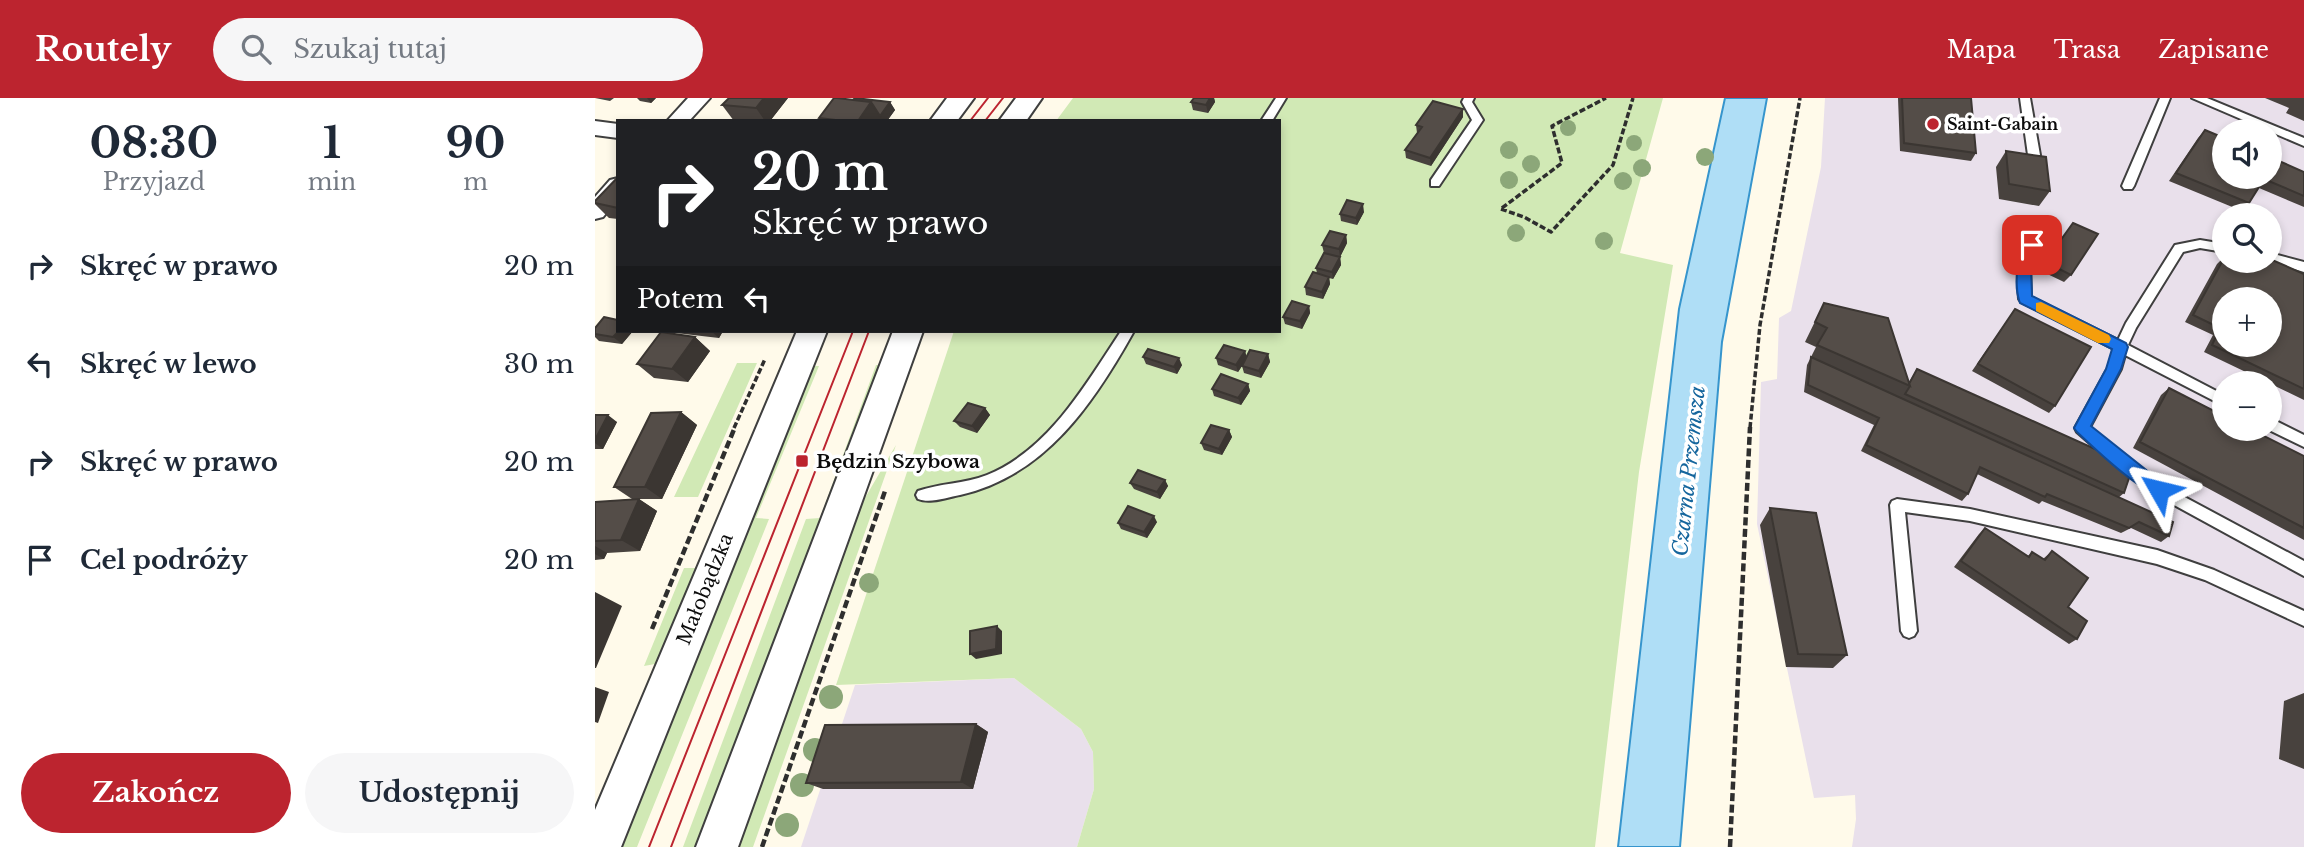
<!DOCTYPE html>
<html lang="pl">
<head>
<meta charset="utf-8">
<style>
	body { margin:0; font-family:"Libre Baskerville",serif; background:#f6f6f7; color:#1f2937; height:100vh; display:flex; flex-direction:column; font-size:26px; white-space:nowrap }
	* { box-sizing:border-box; margin:0 }
	p { font-size:23px; color:#747a83 }
	.icon { flex:none; width:38px; height:38px; fill:none; stroke:currentColor; stroke-width:2; stroke-linecap:round; stroke-linejoin:round }
	.map { position:relative; flex:1; overflow:hidden }
	.panel { display:flex; flex-direction:column; background:#fff; width:595px }
	.panel>* { flex:none }
	.hud { position:absolute; left:21px; top:21px; width:665px; height:214px; border-radius:0px; box-shadow:0 4px 10px #0003; background:#202124; color:#fff; overflow:hidden }
	.fabs { position:absolute; left:1617px; top:21px; display:grid; gap:14px }
	.fabs a { display:grid; place-items:center; width:70px; height:70px; border-radius:50%; background:#fff; box-shadow:0 4px 10px #0003; font-size:35px }
	.pin { position:absolute; display:grid; place-items:center; width:60px; height:60px; color:#fff; margin:-30px; border-radius:14px; box-shadow:0 4px 10px #0006 }
	.me { position:absolute; width:77px; margin:-38px; rotate:307deg; stroke-linejoin:round; filter:drop-shadow(0 0 5px #0008) }
	.turn { display:flex; align-items:center; gap:24px; height:147px; padding:0 21px; font-size:32px }
	.turn .icon { width:91px; height:91px; stroke-width:2.5 }
	.turn b { display:block; font-size:49px; line-height:60px }
	.then { display:flex; align-items:center; height:66px; padding:0 21px; background:#0003; gap:14px; font-size:26px }
	.eta { display:flex; justify-content:space-evenly; align-items:center; height:119px; text-align:center }
	.eta b { font-size:42px; font-weight:700; line-height:49px }
	.action { display:flex; gap:14px; margin-top:auto; padding:14px 21px }
	.action a { flex:1; height:80px; border-radius:42px; background:#bc242f; color:#fff; font-size:28px; font-weight:700; line-height:80px; text-align:center }
	.action a+a { background:#f6f6f7; color:#1f2937 }
	ul { padding:0; list-style:none }
	li { display:flex; align-items:center; gap:21px; height:98px; padding:0 21px }
	li div { flex:1 }
	li b { display:block; font-size:26px }
	li em { font-style:normal }
	header { display:flex; align-items:center; gap:42px; box-sizing:border-box; height:98px; padding:0 35px; background:#bc242f; color:#fff }
	header strong { font-size:33px }
	nav { display:flex; gap:38px; margin-inline-start:auto; font-size:24px }
	.search { width:490px; height:63px; background:#f6f6f7; display:flex; align-items:center; gap:18px; box-sizing:border-box; padding:0 24px; border-radius:38px; color:#747a83; font-size:26px }
	main { display:flex; flex:1; min-height:0 }
	.map>svg:first-child { display:block }
	.industrial { fill:#e9e0eb; fill-rule:evenodd }
	.green { fill:#d1e9b5 }
	.water { fill:#afdef6; stroke:#3695cd; stroke-width:2 }
	.lines { fill:none; stroke-linecap:round; stroke-linejoin:round }
	.service-casing { stroke:#3f3f3f; stroke-width:4 }
	.minor-casing { stroke:#3f3f3f; stroke-width:4 }
	.tertiary-casing { stroke:#3f3f3f; stroke-width:4 }
	.path-far1 { stroke:#2e2e2e; stroke-width:3.5; stroke-dasharray:6 2.5; stroke-linecap:butt }
	.path { stroke:#2e2e2e; stroke-width:4.5; stroke-dasharray:8 3.5; stroke-linecap:butt }
	.service { fill:#fff; fill-rule:evenodd }
	.minor { fill:#fff; fill-rule:evenodd }
	.tertiary { fill:#fff; fill-rule:evenodd }
	.tram { stroke:#bc242f; stroke-width:2 }
	.tree { fill:#8ca779 }
	.wall { fill:#48423e }
	.shaded-wall { fill:#3b3632 }
	.building { fill:#544d48; stroke:#3b3632; stroke-width:2; fill-rule:evenodd }
	.route { fill:#1a73e8; stroke:#114b97; stroke-width:2 }
	.slow { fill:#f59e0b }
	.poi-dot { fill:#bc242f; stroke:#fff; stroke-width:2.5 }
	.labels { text-anchor:middle; dominant-baseline:central; stroke-width:7; stroke-linejoin:round; paint-order:stroke }
	.far-poi-label { font-size:16px; font-weight:bold; fill:#0c0c0c; stroke:#fff; text-anchor:start }
	.poi-label { font-size:19px; font-weight:bold; fill:#0c0c0c; stroke:#fff; text-anchor:start }
	.street-label { font-size:19px; fill:#0c0c0c; stroke:#fff }
	.water-label { font-size:21px; font-style:italic; fill:#15669d; stroke:#fff }
</style>
</head>
<body>
<header>
<strong>Routely</strong>
<div class="search"><svg class="icon" aria-label="search" viewBox="0 0 24 24"><circle cx="10" cy="10" r="6"/><path d="M15 15l6 6"/></svg>Szukaj tutaj</div>
<nav><a>Mapa</a><a>Trasa</a><a>Zapisane</a></nav>
</header>
<main>
<section class="panel">
<div class="eta">
<div><b>08:30</b><p>Przyjazd</p></div>
<div><b>1</b><p>min</p></div>
<div><b>90</b><p>m</p></div>
</div>
<ul>
<li><svg class="icon" aria-label="right" viewBox="0 0 24 24"><path d="M7 20v-9h11M14 6l5 5-5 5"/></svg><div><b>Skręć w prawo</b></div><em>20 m</em></li>
<li><svg class="icon" aria-label="left" viewBox="0 0 24 24"><path d="M17 20v-9H6M10 6l-5 5 5 5"/></svg><div><b>Skręć w lewo</b></div><em>30 m</em></li>
<li><svg class="icon" aria-label="right" viewBox="0 0 24 24"><path d="M7 20v-9h11M14 6l5 5-5 5"/></svg><div><b>Skręć w prawo</b></div><em>20 m</em></li>
<li><svg class="icon" aria-label="arrive" viewBox="0 0 24 24"><path d="M6 21V4h12l-3 4 3 4H6"/></svg><div><b>Cel podróży</b></div><em>20 m</em></li>
</ul>
<div class="action"><a>Zakończ</a><a>Udostępnij</a></div>
</section>
<div class="map">
<svg width="1709" height="749" viewBox="0 0 1709 749">
	<rect width="100%" height="100%" fill="#fffaea"/>
	<path class="industrial" d="M1230 0H1709V749H1257L1261 721 1260 697 1219 700 1162 426 1166 284 1182 281 1184 220 1196 213 1226 69ZM1629 33H1675V79H1629ZM1629 117H1675V163H1629ZM1629 201H1675V247H1629ZM1629 285H1675V331H1629Z
		M419 580 486 631 498 654 499 691 482 749H206L260 587Z"/>
	<path class="green" d="M478 0H1068L1025 155 1078 167 1044 374 1000 749H482L499 691 498 654 486 631 419 580 241 587 359 233H684V23H461Z
		M142 265H162L103 399H79Z
		M281 267H284L102 749H88L211 421 225 420Z
		M217 268H224L161 420 174 421 42 749H26Z
		M301 347 158 749H143L267 405Z
		M89 470H101L60 566 49 568Z"/>
	<path class="water" d="M1130 0H1172L1127 244 1085 749H1023L1084 211Z"/>
	<g class="lines">
		<defs>
			<path id="service" d="M681 0H691L677 23H666Z
				M869 0H879L877 4 888 22 844 88H836V82L877 22 867 4Z
				M1425 0H1435L1445 57 1439 61 1433 57Z
				M1565 0H1575L1539 88 1537 91H1529L1527 88Z
				M1597 0H1612L1709 40V48Z
				M1605 142 1629 146V154L1605 150 1588 154 1541 230 1533 247 1629 297V308L1530 257 1526 271 1495 329 1525 355 1569 388 1709 463V478L1559 396 1515 363 1482 334 1480 330 1513 270 1519 251 1426 204 1424 201C1423 184 1419 152 1437 143L1443 147 1435 169 1436 199 1523 242 1531 225 1580 147Z
				M1675 155 1709 164V174L1673 163H1675Z
				M526 233H539C499 305 450 378 365 397 353 399 335 406 323 401L321 397 323 393C345 385 369 386 392 377 454 352 491 286 526 233Z
				M1675 320 1709 337V349L1672 331H1675Z
				M1302 401 1375 411 1562 452 1619 472 1709 513V528L1610 482 1562 466 1375 423 1310 414 1322 533 1319 538 1314 540 1309 538 1306 533 1295 407 1297 403Z"/>
			<path id="minor" d="M93 0H115L94 23H72Z
				M0 23 23 26V40L0 37Z
				M23 80V101L8 119 0 121V99L15 82Z"/>
			<path id="tertiary" d="M352 0H379L362 23H335Z
				M421 0H447L431 23H404Z
				M202 233H232L26 749H0V712Z
				M298 233H328L143 749H101Z"/>
		</defs>
		<use href="#service" class="service-casing"/>
		<use href="#minor" class="minor-casing"/>
		<use href="#tertiary" class="tertiary-casing"/>
		<path class="path-far1" d="M907 110 967 65 957 28 1011 0
			M906 111 929 119 956 134 1018 67 1038 0
			M139 330 170 261
			M1155 330 1165 227 1205 0"/>
		<path class="path" d="M57 531 140 329
			M167 749 290 393
			M1135 749 1155 329"/>
		<use href="#service" class="service"/>
		<use href="#minor" class="minor"/>
		<use href="#tertiary" class="tertiary"/>
		<path class="tram" d="M375 23 393 0
			M390 23 408 0
			M54 749 258 233
			M76 749 274 233"/>
	</g>
	<g class="tree">
		<circle cx="973" cy="30" r="8"/>
		<circle cx="1039" cy="45" r="8"/>
		<circle cx="914" cy="52" r="9"/>
		<circle cx="1110" cy="59" r="9"/>
		<circle cx="936" cy="66" r="9"/>
		<circle cx="1047" cy="70" r="9"/>
		<circle cx="914" cy="82" r="9"/>
		<circle cx="1028" cy="83" r="9"/>
		<circle cx="921" cy="135" r="9"/>
		<circle cx="1009" cy="143" r="9"/>
		<circle cx="274" cy="485" r="10"/>
		<circle cx="236" cy="599" r="12"/>
		<circle cx="220" cy="652" r="12"/>
		<circle cx="207" cy="687" r="12"/>
		<circle cx="192" cy="727" r="12"/>
	</g>
	<path class="wall" d="M0 0H19L15 3Z
		M42 0H61L56 5 45 3Z
		M134 0H193L175 23H139L127 7Z
		M599 0H619L620 4 613 15 598 12 596 4Z
		M1303 0H1376L1381 55 1376 63 1305 53Z
		M1670 0H1709V23L1691 15 1694 10Z
		M295 4 300 12 292 23H226L224 20Z
		M868 11V19L836 68 811 60 810 52 822 35 821 27Z
		M1610 32 1709 74V109L1664 90 1654 105 1647 113 1574 83 1603 40Z
		M1411 53 1455 93 1444 108 1404 101 1401 69Z
		M23 79V121L14 120 0 106V103Z
		M769 114 762 127 746 123 745 116Z
		M1478 125 1476 177 1469 184 1444 172Z
		M751 137 752 145 745 159 729 155 727 147Z
		M745 159 746 167 738 181 734 180 735 186 728 201 711 197 710 189 722 176 721 170Z
		M1629 159 1653 169 1658 163H1675L1709 176V302L1609 254 1618 237 1590 224 1622 166Z
		M1229 205 1314 284 1322 271 1529 395 1523 400 1574 438 1566 444 1536 430 1526 435 1447 403 1444 406 1382 376 1373 396 1367 403 1266 353 1279 327 1209 294 1212 267 1221 249 1210 244Z
		M714 208 715 215 707 231 690 226 688 219Z
		M1420 211 1460 308 1454 315 1377 273Z
		M0 230 23 233H38L27 246 4 243 0 239Z
		M79 233H128L124 240 81 235Z
		M100 239 115 253 93 284 59 280 42 266Z
		M650 253 651 259 673 256 675 264 666 280 649 275 647 268 643 274 623 267 621 260Z
		M548 259 587 267 582 276 551 266Z
		M653 286 655 293 646 307 619 298 617 291Z
		M1574 290 1709 358V442L1538 350 1566 297Z
		M390 310 395 317 382 335 365 329 359 323Z
		M86 314 102 327 67 401H44L62 413 45 453 12 455 9 461 0 462V404L37 401 19 389Z
		M0 317 22 324 8 351H0Z
		M634 332 637 339 627 357 609 352 606 345Z
		M570 382 573 388 565 401 539 391 535 385Z
		M1175 410 1252 557 1238 570 1191 569 1165 427Z
		M562 424 552 440 526 431 523 425Z
		M1390 430 1433 458 1437 454 1448 461 1457 453 1482 541 1474 546 1359 469 1384 436Z
		M1709 595V671L1684 661 1689 603Z
		M381 626 393 634 378 691H228L211 685Z"/>
	<path class="shaded-wall" d="M52 0H61L56 5Z
		M169 0H193L175 23H170L161 10Z
		M615 0H619L620 4 613 15 611 7Z
		M276 4H295L300 12 292 23H263Z
		M868 11V19L836 68 835 60Z
		M768 106 769 114 762 127 761 120Z
		M751 137 752 145 745 159 744 151Z
		M745 159 746 167 738 181 737 174Z
		M734 179 735 186 728 201 727 194Z
		M714 208 715 215 707 231 705 223Z
		M24 233H38L27 246 18 239Z
		M116 233H128L124 240Z
		M100 239 115 253 93 284 77 271Z
		M650 253 652 260 643 274 641 267Z
		M673 256 675 264 666 280 664 273Z
		M584 260 587 267 582 276 579 269Z
		M653 286 655 293 646 307 643 300Z
		M390 310 395 317 382 335 377 328Z
		M86 314 102 327 67 401 50 389Z
		M13 317 22 324 8 351 0 345V342Z
		M634 332 637 339 627 357 624 351Z
		M570 382 573 388 565 401 562 394Z
		M44 401 62 413 45 453 26 442Z
		M559 418 562 424 552 440 549 434Z
		M0 448 12 455 9 461 0 456Z
		M0 494 27 508 1 570H0Z
		M402 528 407 533V556L381 561 375 556Z
		M0 589 14 594 3 625 0 624Z
		M381 626 393 634 378 691 366 684Z"/>
	<path class="building" d="M134 0H169L161 10 127 7Z
		M239 0H242L276 4 263 23H249L224 20Z
		M260 0 295 4 285 18 276 4 258 2Z
		M599 0H615L611 7 596 4Z
		M1307 0H1376L1381 55 1309 45Z
		M838 3 868 11 835 60 810 52 827 29 821 27Z
		M1610 32 1629 40V79H1675V59L1709 74V98L1669 81 1654 105 1581 75Z
		M1411 53 1451 59 1455 93 1414 86Z
		M23 79V110L0 105V103Z
		M752 102 768 106 761 120 745 116Z
		M1478 125 1503 136 1476 177 1450 164Z
		M735 133 751 137 744 151 727 147Z
		M729 155 745 159 737 174 721 170Z
		M1629 160V163H1639L1656 171 1661 163H1675V161L1709 176V291L1617 247 1625 230 1598 217ZM1629 201H1675V247H1629Z
		M718 174 734 179 727 194 710 189Z
		M697 203 714 208 705 223 688 219Z
		M1229 205 1293 220 1315 288 1222 247 1232 230 1220 224Z
		M1420 211 1496 249 1460 308 1383 266Z
		M9 219 23 222 24 233 18 239 0 236V230Z
		M66 234 100 239 77 271 42 266Z
		M629 247 650 253 641 267 621 260Z
		M553 251 584 260 579 269 548 259Z
		M655 252 673 256 664 273 647 268Z
		M1216 259 1578 424 1574 438 1544 424 1534 430 1452 396 1450 399 1385 369 1373 396 1271 347 1284 320 1213 287Z
		M1322 271 1538 368 1529 395 1310 296 1315 288 1314 286Z
		M626 276 653 286 643 300 617 291Z
		M1574 290 1629 318V331H1655L1709 358V430L1545 344Z
		M373 305 390 310 377 328 359 323Z
		M86 314 50 389H19L56 315Z
		M0 317H13L0 342Z
		M616 327 634 332 624 351 606 345Z
		M543 372 570 382 562 394 535 385Z
		M44 401 26 442 0 443V404Z
		M533 408 559 418 549 434 523 425Z
		M1175 410 1221 415 1252 557 1203 556Z
		M1390 430 1434 459 1437 454 1450 462 1457 453 1493 480 1473 509 1492 523 1482 541 1366 463Z
		M402 528 401 551 375 556V533Z
		M381 626 366 684 211 685 230 627Z"/>
	<path class="route" d="M1437 142 1444 147 1436 169 1437 198 1531 245 1533 249 1526 271 1496 328 1570 387 1573 392 1570 397C1553 403 1496 347 1482 334L1479 330 1511 271 1517 251 1425 205C1419 190 1420 149 1437 142Z"/>
	<path class="slow" d="M1446 204 1514 237 1516 241 1514 245H1503L1441 213V205Z"/>
	<g class="poi-dot">
		<circle cx="1338" cy="26" r="7"/>
		<rect x="200" y="356" width="14" height="14" rx="3.5"/>
	</g>
	<g class="labels">
		<g class="far-poi-label">
			<text x="1352" y="26">Saint-Gabain</text>
		</g>
		<g class="poi-label">
			<text x="221" y="363">Będzin Szybowa</text>
		</g>
		<g class="street-label">
			<text transform="translate(110 491) rotate(-68)">Małobądzka</text>
		</g>
		<g class="water-label">
			<text transform="translate(1094 373) rotate(-84)">Czarna Przemsza</text>
		</g>
	</g>
</svg>
<div class="fabs">
<a><svg class="icon" aria-label="sound" viewBox="0 0 24 24"><path d="M4 9h4l5-4v14l-5-4H4zM17 9q2 3 0 6"/></svg></a>
<a><svg class="icon" aria-label="search" viewBox="0 0 24 24"><circle cx="10" cy="10" r="6"/><path d="M15 15l6 6"/></svg></a>
<a>+</a>
<a>−</a>
</div>
<div class="pin" style="left:1437px;top:147px;background:#d93025"><svg class="icon" aria-label="arrive" viewBox="0 0 24 24"><path d="M6 21V4h12l-3 4 3 4H6"/></svg></div>
<svg class="me" style="left:1564px;top:392px" viewBox="-20 -20 40 40"><path d="M0-17L14 15 0 8-14 15z" fill="#1a73e8" stroke="#fff" stroke-width="4"/></svg>
<div class="hud">
<div class="turn"><svg class="icon" aria-label="right" viewBox="0 0 24 24"><path d="M7 20v-9h11M14 6l5 5-5 5"/></svg><div><b>20 m</b>Skręć w prawo</div></div>
<div class="then">Potem<svg class="icon" aria-label="left" viewBox="0 0 24 24"><path d="M17 20v-9H6M10 6l-5 5 5 5"/></svg></div>
</div>
</div>
</main>
</body>
</html>
